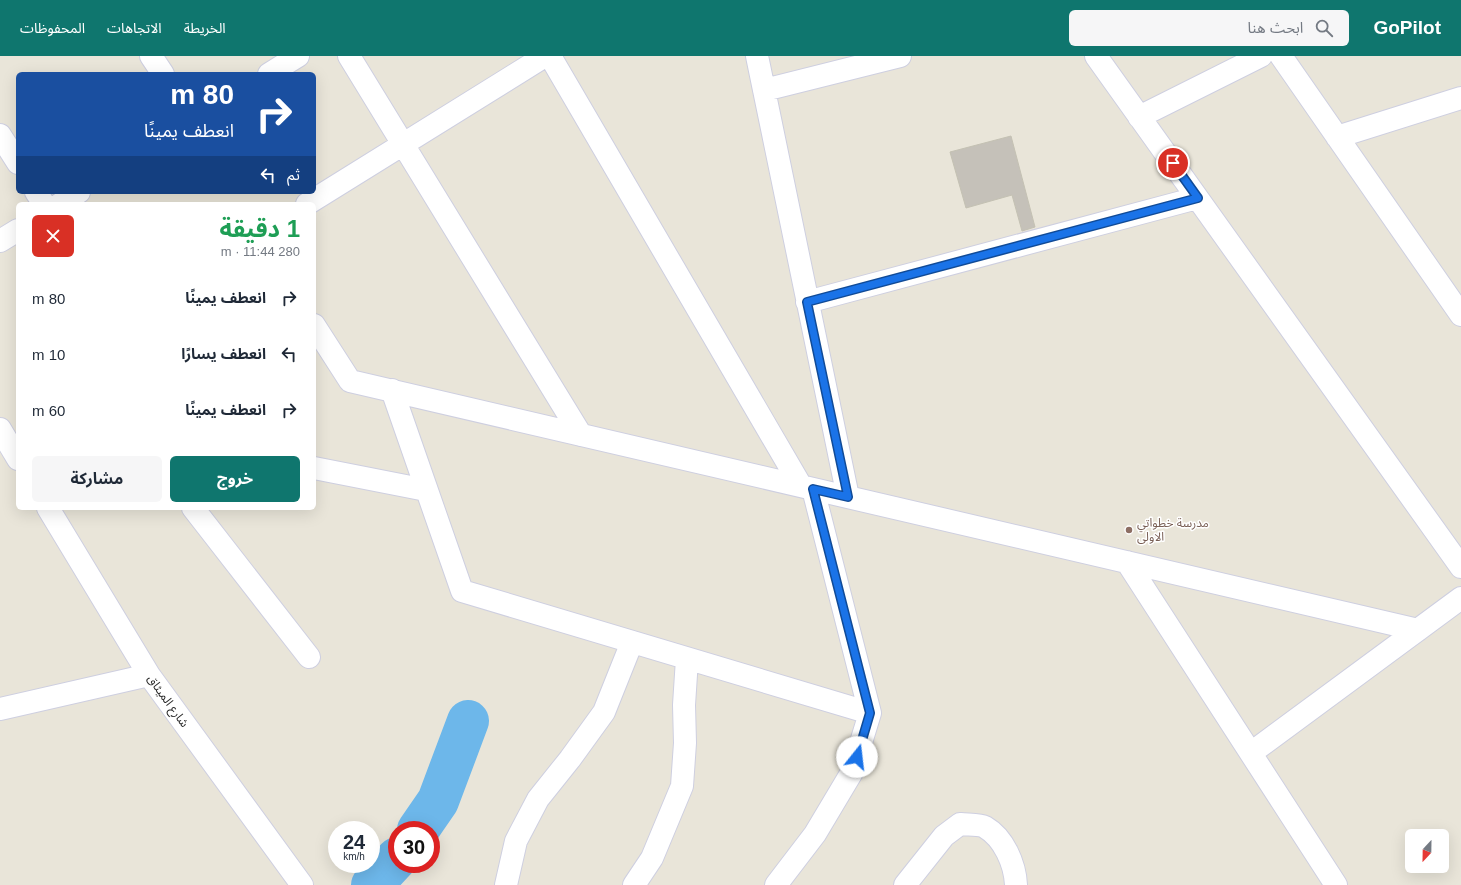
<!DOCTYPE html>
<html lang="ar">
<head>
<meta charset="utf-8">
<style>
	body { margin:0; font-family:Arial,"Noto Sans Arabic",sans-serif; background:#f6f6f7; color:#1f2937; direction:rtl; height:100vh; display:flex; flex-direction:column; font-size:15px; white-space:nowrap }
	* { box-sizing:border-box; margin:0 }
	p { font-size:13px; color:#747a83 }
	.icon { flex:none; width:22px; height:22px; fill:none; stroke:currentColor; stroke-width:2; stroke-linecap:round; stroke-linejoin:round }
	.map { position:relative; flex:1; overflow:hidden; direction:ltr }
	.details { position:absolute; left:16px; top:146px; width:300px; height:308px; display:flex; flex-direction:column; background:#fff; border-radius:6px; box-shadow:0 4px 16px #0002; direction:rtl }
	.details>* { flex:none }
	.guide { position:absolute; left:16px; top:16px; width:300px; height:122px; border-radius:6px; box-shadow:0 4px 16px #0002; direction:rtl; background:#1a4fa0; color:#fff; overflow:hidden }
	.needle { width:26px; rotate:202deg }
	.fabs { position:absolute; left:1405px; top:773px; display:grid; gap:8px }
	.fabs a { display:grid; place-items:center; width:44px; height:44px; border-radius:6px; background:#fff; box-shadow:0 4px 16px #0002; font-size:20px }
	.speed { position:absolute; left:328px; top:765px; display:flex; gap:8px; font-size:20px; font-weight:700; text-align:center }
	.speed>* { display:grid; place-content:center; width:52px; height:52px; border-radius:50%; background:#fff; box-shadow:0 4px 16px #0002; line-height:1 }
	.speed small { font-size:10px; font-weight:400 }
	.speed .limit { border:6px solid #d22; background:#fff; color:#111 }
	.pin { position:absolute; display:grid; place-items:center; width:34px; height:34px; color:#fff; margin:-17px; border:2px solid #fff; border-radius:50%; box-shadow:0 1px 4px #0007 }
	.me { position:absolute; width:44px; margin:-22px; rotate:16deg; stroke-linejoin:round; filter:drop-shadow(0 0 3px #0008) }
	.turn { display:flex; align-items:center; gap:14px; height:84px; padding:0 16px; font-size:18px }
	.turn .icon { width:52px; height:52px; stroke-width:2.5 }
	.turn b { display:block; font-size:28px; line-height:34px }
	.then { display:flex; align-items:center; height:38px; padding:0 16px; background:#0003; gap:8px; font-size:15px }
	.round { display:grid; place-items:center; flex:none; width:42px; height:42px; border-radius:6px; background:#f6f6f7 }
	.summary { display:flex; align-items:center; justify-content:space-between; height:68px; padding:0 16px }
	h1 { font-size:24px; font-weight:700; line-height:30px; color:#1e9e55 }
	.primary-button { display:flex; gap:8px; margin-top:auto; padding:8px 16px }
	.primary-button a { flex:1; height:46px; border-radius:6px; background:#0f766e; color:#fff; font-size:16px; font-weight:700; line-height:46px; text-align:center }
	.primary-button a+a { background:#f6f6f7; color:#1f2937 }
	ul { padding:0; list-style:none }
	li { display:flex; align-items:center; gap:12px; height:56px; padding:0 16px }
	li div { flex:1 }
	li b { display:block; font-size:15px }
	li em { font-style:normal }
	header { display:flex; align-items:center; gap:24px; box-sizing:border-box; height:56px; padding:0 20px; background:#0f766e; color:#fff }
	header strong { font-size:19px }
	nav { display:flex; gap:22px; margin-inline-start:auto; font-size:14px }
	.search { width:280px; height:36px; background:#f6f6f7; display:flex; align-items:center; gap:10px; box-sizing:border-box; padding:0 14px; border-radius:6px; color:#747a83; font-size:15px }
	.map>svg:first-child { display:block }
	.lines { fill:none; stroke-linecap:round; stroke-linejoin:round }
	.river { stroke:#6db7ea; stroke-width:42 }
	.building { fill:#c5c1b9; stroke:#c4c1b3 }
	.minor-casing { stroke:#cecfe0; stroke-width:24 }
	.minor { stroke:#fff; stroke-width:22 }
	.route-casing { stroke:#114b97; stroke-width:10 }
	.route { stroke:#1a73e8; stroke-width:7 }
	.education-dot { fill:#8d6e63; stroke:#fff; stroke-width:1.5 }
	.labels { text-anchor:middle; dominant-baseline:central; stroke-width:3; stroke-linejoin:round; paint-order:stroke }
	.education-label { font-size:12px; fill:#785e54; stroke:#fff; text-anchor:start }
	.street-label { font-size:12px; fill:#272727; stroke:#fff }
</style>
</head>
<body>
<header>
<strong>GoPilot</strong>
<div class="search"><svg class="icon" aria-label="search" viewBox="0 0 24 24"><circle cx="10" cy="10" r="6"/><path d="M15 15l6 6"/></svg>ابحث هنا</div>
<nav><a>الخريطة</a><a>الاتجاهات</a><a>المحفوظات</a></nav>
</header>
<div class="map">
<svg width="1461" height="829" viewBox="0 0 1461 829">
	<rect width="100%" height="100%" fill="#e9e5d9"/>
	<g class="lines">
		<path class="river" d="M418 774 438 745 468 665
			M372 829 397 802"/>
	</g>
	<path class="building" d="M1011 80 1035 171 1022 175 1012 139 966 152 950 96Z"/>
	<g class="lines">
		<defs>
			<path id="minor" d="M151 0 163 18
				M349 0 581 379
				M550 0 801 430
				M757 0 848 441
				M1096 0 1461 511
				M1281 0 1461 259
				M269 18 298 0
				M764 34 900 0
				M1139 61 1261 0
				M0 79 18 107
				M1337 81 1461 42
				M36 136 44 148
				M60 148 79 136
				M307 148 545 0
				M0 185 18 174
				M807 246 1197 142
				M314 269 350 325 1418 574
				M392 334 462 535 870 657 813 433
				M0 373 18 403
				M314 412 426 434
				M48 452 149 619 302 829
				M193 452 309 601
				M1127 506 1336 829
				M0 653 149 619
				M1251 697 1461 542
				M506 829 516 785 538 743 570 703 604 656 632 586
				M634 829 652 802 682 730 685 687 684 649 687 603
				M776 829 815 778 852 716 870 657
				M905 829 944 780 960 768C967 769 979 768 985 771 1004 782 1015 808 1016 829"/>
		</defs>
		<use href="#minor" class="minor-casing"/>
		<use href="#minor" class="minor"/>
	</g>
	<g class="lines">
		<defs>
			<path id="route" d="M857 701 870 657 813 433 848 441 807 246 1198 142 1173 107"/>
		</defs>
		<use href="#route" class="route-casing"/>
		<use href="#route" class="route"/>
	</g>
	<circle class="education-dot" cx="1129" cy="474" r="4"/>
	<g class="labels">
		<g class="education-label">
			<text x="1137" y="467">مدرسة خطواتي<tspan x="1137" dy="14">الاولى</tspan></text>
		</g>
		<g class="street-label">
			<text transform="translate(168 645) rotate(54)">شارع الميثاق</text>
		</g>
	</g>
</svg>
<div class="fabs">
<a><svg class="needle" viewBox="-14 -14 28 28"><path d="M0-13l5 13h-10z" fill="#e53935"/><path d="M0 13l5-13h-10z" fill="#747a83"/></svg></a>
</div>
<div class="speed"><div>24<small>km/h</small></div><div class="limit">30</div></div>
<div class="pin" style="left:1173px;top:107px;background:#d93025"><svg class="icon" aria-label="arrive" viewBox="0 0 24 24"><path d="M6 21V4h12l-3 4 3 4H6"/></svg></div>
<svg class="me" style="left:857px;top:701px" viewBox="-20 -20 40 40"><circle r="19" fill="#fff"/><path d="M0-13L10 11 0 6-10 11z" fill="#1a73e8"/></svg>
<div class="guide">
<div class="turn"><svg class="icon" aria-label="right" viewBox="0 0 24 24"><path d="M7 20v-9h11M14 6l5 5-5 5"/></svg><div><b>80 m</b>انعطف يمينًا</div></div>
<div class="then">ثم<svg class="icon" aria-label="left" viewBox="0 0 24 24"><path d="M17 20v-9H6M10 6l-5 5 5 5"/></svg></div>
</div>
<section class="details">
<div class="summary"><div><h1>1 دقيقة</h1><p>280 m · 11:44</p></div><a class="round" style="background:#d93025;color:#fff"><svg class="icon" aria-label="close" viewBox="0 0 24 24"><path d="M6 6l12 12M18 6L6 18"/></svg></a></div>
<ul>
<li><svg class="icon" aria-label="right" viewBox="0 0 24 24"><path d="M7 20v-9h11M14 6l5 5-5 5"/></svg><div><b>انعطف يمينًا</b></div><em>80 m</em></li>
<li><svg class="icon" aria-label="left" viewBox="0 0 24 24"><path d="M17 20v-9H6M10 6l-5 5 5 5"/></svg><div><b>انعطف يسارًا</b></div><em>10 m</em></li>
<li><svg class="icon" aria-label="right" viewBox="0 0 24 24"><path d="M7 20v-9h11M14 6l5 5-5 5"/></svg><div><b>انعطف يمينًا</b></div><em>60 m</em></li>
</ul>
<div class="primary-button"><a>خروج</a><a>مشاركة</a></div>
</section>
</div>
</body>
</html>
